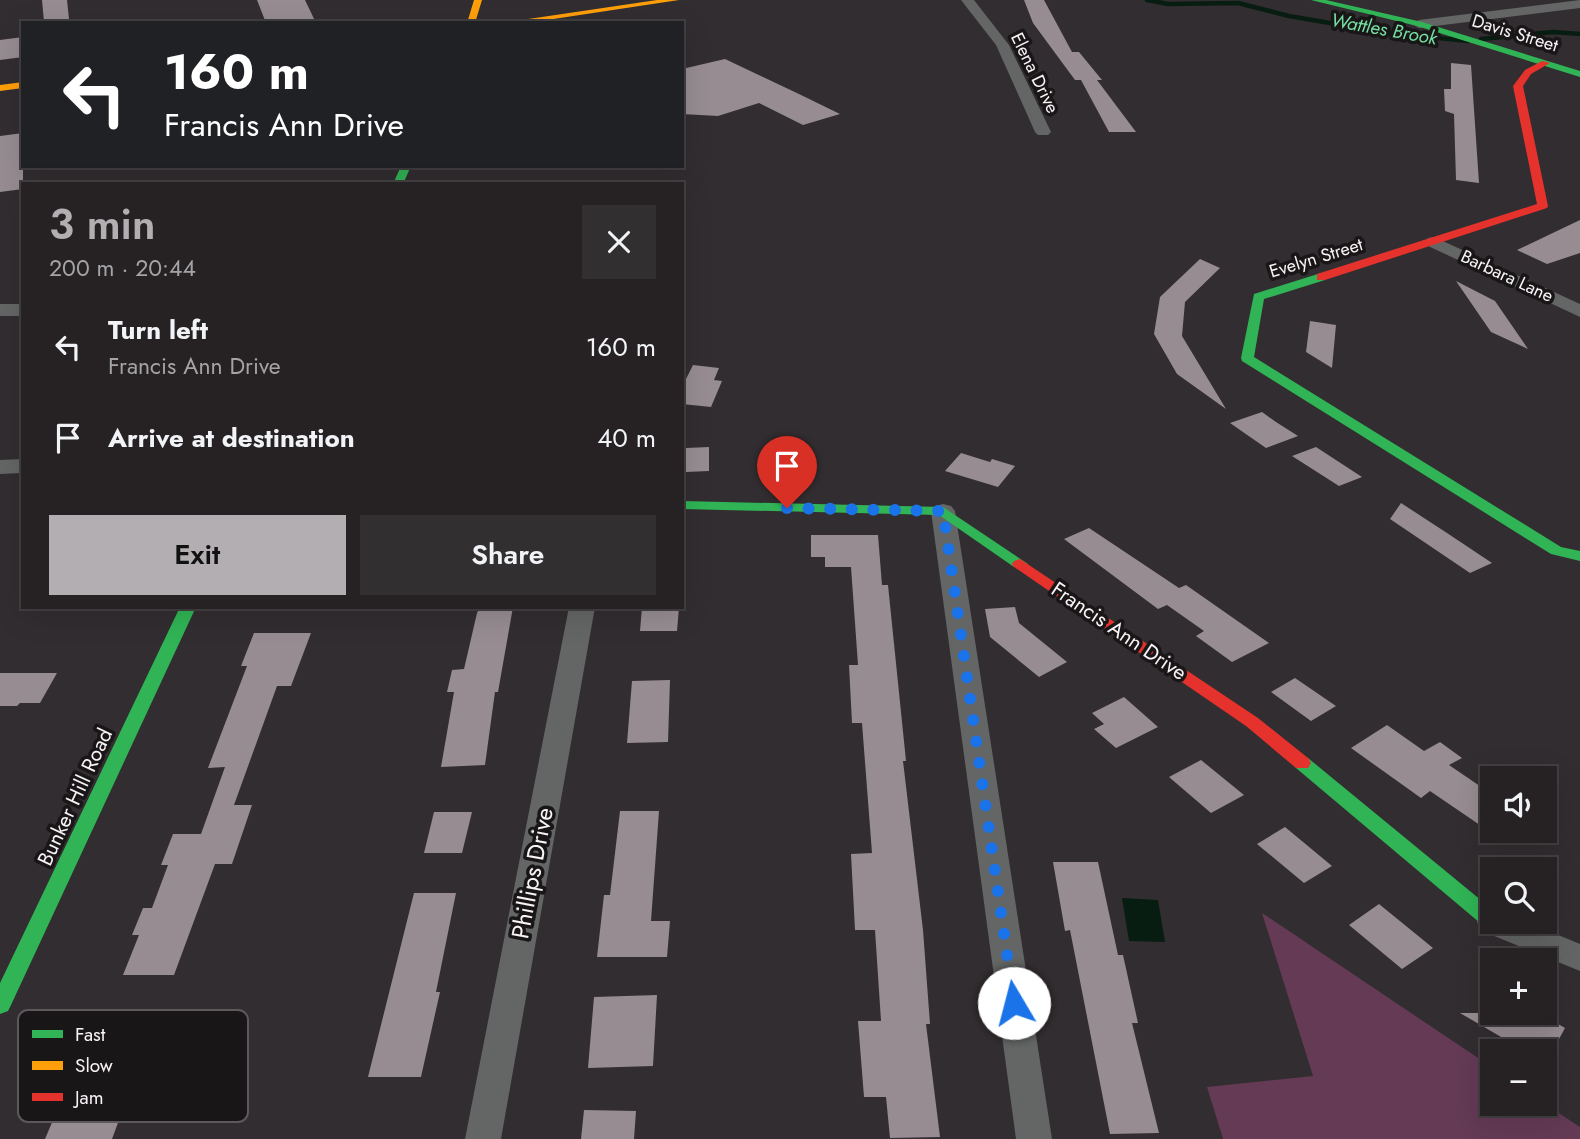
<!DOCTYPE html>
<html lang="en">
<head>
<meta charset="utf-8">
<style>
	body { margin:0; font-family:Jost,sans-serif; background:#322f31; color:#f1f3f6; height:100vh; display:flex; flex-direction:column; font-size:26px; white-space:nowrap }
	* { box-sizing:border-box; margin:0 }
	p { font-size:23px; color:#a4a4a6 }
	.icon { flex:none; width:38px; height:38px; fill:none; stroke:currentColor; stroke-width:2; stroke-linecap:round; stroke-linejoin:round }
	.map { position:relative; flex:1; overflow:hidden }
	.panel { position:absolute; left:21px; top:182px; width:663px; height:427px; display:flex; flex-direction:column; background:#262224; border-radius:0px; box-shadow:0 7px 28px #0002,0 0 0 2px #423f41 }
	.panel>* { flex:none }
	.banner { position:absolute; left:21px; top:21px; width:663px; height:147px; border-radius:0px; box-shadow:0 7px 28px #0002,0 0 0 2px #423f41; background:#202124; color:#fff; overflow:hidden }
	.tools { position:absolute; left:1480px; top:766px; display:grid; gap:14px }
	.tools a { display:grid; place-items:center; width:77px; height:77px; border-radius:0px; background:#262224; box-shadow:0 7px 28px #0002,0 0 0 2px #423f41; font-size:35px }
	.pin { position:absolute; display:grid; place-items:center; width:60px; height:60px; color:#fff; margin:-72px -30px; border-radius:50% 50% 50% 0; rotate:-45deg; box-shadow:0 0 7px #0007 }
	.pin .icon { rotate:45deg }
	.me { position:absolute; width:77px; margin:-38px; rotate:352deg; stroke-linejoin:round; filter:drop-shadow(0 0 5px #0008) }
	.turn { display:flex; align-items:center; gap:24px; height:147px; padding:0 28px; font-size:32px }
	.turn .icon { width:91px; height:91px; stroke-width:2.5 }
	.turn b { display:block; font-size:49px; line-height:60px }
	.round { display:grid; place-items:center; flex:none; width:74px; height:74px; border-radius:0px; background:#322f31 }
	.overview { display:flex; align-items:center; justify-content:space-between; height:119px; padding:0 28px }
	h1 { font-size:42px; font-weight:600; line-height:52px; color:#b3aeb1 }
	.primary-button { display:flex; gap:14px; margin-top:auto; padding:14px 28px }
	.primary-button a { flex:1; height:80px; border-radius:0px; background:#b3aeb1; color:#111; font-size:28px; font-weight:600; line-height:80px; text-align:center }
	.primary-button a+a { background:#322f31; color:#f1f3f6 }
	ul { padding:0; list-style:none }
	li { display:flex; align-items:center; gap:21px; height:91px; padding:0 28px }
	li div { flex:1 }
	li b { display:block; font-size:26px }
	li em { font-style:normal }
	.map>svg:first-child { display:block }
	.green { fill:#643a55 }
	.water { fill:#081d11 }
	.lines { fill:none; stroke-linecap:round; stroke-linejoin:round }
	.stream { stroke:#081d11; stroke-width:4.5 }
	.building { fill:#968c92 }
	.street { fill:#646565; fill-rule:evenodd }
	.fast { fill:#30b455; fill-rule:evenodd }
	.slow { fill:#ff9f0a; fill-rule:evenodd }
	.jam { fill:#e5322d; fill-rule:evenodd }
	.route { stroke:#1a73e8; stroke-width:12; stroke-dasharray:0 21.6 }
	.labels { text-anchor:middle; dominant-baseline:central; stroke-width:7; stroke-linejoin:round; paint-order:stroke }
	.far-street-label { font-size:18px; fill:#f8f3f6; stroke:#191618 }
	.far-water-label { font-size:19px; font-style:italic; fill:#75dea1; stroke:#191618 }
	.street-label { font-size:21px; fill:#f8f3f6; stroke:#191618 }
	.near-street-label { font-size:24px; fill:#f8f3f6; stroke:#191618 }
	.key { fill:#191618; stroke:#5c585b; stroke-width:2 }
	.key-label { font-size:19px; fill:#f8f3f6 }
</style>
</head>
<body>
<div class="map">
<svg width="1580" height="1139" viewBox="0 0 1580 1139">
	<rect width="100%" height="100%" fill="#322d30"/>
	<path class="green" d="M1262 913 1493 1068V1104H1545L1580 1127V1139H1223L1207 1087 1313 1076Z"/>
	<path class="water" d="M1122 898 1158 900 1165 942 1129 941Z"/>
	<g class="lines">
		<path class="stream" d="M1147 0 1168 4 1238 3 1289 16 1388 33 1468 41
			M1481 39 1553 32 1580 34"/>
	</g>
	<path class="building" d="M42 0H67L69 19 44 22Z
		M257 0H305L316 23H266Z
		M1024 0H1044L1072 52H1079L1102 80H1097L1136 132H1109L1081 80H1075L1033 23Z
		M23 37V57L0 60V40Z
		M725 59 801 95 840 114 803 125 759 103 718 116 682 114V69Z
		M1451 63 1471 65 1479 183 1456 180 1454 114 1445 111 1444 89H1451Z
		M23 133V189L0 192V136Z
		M1580 220V253L1547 264 1517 250Z
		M1200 259 1220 268 1185 302 1182 336 1226 409 1177 374 1154 334 1160 297Z
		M1456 281 1495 301 1528 349 1491 332Z
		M1310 321 1336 325 1332 368 1306 352Z
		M693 365 719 368 714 380 722 381 711 407 682 404V387Z
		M1262 412 1276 422 1298 436 1266 448 1230 423Z
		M804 444 803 470 780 471 781 445Z
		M709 447V471L686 472V448Z
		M1316 447 1362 477 1339 486 1292 456Z
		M961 453 990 462 992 459 1015 466 998 487 945 471Z
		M1401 503 1447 533 1492 563 1470 573 1390 519Z
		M1089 528 1179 588 1186 585 1269 643 1232 662 1196 636 1204 631 1167 605 1158 609 1064 539Z
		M811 535H878L882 585H888L906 761H903L923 930 930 1024H926L940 1137 890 1138 886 1097H864L858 1021H881L875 930H855L851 854 872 853 862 723H852L849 665H858L851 567H825V557H811Z
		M480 607H513L498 692H495L485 765 441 767 454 692H447L452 670 464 669 477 613Z
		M642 607H679L677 631H640Z
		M1015 607 1019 623 1067 662 1039 677 990 637 985 609Z
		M254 633H311L291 686H277L234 805H252L232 864H215L174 975H123L139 935H132L143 908H152L168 865H161L173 834H201L225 767 208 768 247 666H241Z
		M0 673H57L40 703H20L17 706H0Z
		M1295 678 1336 706 1311 721 1271 692Z
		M670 680 668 742 627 743 632 681Z
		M1124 697 1158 727 1116 748 1094 729 1104 724 1092 713Z
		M1387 725 1424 751 1440 742 1462 758 1449 765 1493 795V834L1430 791 1421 798 1351 748Z
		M1201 760 1244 795 1211 813 1169 777Z
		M620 811H659L651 921H670L667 957H597L604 895H610Z
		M434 812H472L462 853H424Z
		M1285 827 1332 866 1304 883 1257 844Z
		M1053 862H1098L1118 955H1123L1138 1023H1132L1159 1133 1110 1134 1070 930 1065 931Z
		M414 893H456L436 992H440L421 1077H368Z
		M1379 904 1433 948 1402 969 1349 925Z
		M657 995 653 1066 588 1068 594 997Z
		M1460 1013H1539L1565 1028 1552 1052H1527Z
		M89 1035H140L115 1101H126L112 1139H45Z
		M584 1110 636 1111 634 1139H581Z"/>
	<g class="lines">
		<path class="street" d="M961 0H974L1009 45 1051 132 1048 135H1038L1035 132 996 45Z
			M1580 0V8L1419 28 1412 24 1419 20Z
			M1434 237 1580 304V317L1428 246 1425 242 1428 238Z
			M0 304H23V316H0Z
			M23 459V473L0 474V460Z
			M943 504 951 506 955 511 1052 1139H1016L931 511 935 506Z
			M569 607H595L501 1139H465Z
			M1493 909V922H1527L1580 944V971L1482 931 1477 922 1482 913Z"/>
		<path class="fast" d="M1311 0H1326L1422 22 1580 71V77L1417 26Z
			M401 166H411L403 184H393Z
			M1321 273 1325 274V280L1264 299 1254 357 1561 547 1580 551V561L1551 554 1242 361 1241 358 1254 294Z
			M682 501 943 507 1028 564 1026 567H1014L939 515 682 509Z
			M180 607H196L11 1005 8 1011 0 1014V983Z
			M1302 756 1308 758 1493 910V922H1503L1500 928 1493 930 1486 928 1296 768 1293 763 1296 758Z"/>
		<path class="slow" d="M474 0H482L475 23H467Z
			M657 0H679L527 23H502Z
			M23 82V88L0 91V85Z"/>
		<path class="jam" d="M1542 61 1550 63 1531 74 1523 86 1548 206 1547 208 1325 280H1317V274L1537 204 1513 86 1525 70Z
			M1020 559 1258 718 1308 758 1311 763 1308 768H1296L1246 726 1014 567 1012 564 1014 561Z"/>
	</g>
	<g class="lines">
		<path class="route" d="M787 508 943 511 1014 1003"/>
	</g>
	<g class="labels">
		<g class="far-street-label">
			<text transform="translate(1515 33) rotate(17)">Davis Street</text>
			<text transform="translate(1035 73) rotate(64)">Elena Drive</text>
			<text transform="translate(1316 258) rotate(-17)">Evelyn Street</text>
			<text transform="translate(1507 276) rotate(25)">Barbara Lane</text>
		</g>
		<g class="far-water-label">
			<text transform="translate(1384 29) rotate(10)">Wattles Brook</text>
		</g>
		<g class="street-label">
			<text transform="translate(1119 631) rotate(34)">Francis Ann Drive</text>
			<text transform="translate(75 797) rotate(-65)">Bunker Hill Road</text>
		</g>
		<g class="near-street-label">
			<text transform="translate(532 873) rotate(-79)">Phillips Drive</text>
		</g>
	</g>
	<rect x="18" y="1010" width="230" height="112" rx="10" class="key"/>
	<rect x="32" y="1030" width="31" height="8" fill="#30b455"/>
	<rect x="32" y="1061" width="31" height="9" fill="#ff9f0a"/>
	<rect x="32" y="1093" width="31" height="8" fill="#e5322d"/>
	<g class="key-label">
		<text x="75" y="1041">Fast</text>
		<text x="75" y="1072">Slow</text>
		<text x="75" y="1104">Jam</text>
	</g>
</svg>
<div class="tools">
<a><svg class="icon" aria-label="sound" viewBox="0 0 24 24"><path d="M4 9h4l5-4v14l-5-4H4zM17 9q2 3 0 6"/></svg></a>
<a><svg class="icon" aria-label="search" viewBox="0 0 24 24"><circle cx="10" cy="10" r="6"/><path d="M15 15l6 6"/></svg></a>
<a>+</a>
<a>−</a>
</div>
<div class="pin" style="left:787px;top:508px;background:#d93025"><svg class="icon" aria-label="arrive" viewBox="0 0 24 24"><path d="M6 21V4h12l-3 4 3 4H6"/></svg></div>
<svg class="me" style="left:1014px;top:1003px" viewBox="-20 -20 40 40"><circle r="19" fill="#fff"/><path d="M0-13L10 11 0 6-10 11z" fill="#1a73e8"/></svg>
<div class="banner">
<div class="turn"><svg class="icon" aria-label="left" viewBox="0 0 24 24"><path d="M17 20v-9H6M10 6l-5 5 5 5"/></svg><div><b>160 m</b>Francis Ann Drive</div></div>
</div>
<section class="panel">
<div class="overview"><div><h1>3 min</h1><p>200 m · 20:44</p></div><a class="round"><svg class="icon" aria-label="close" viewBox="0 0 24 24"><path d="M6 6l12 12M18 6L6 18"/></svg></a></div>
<ul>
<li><svg class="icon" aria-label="left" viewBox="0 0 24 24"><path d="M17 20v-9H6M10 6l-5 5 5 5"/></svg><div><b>Turn left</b><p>Francis Ann Drive</p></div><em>160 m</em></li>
<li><svg class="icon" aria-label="arrive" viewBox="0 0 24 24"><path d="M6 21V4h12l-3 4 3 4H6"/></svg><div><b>Arrive at destination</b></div><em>40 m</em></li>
</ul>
<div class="primary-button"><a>Exit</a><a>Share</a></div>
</section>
</div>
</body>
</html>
